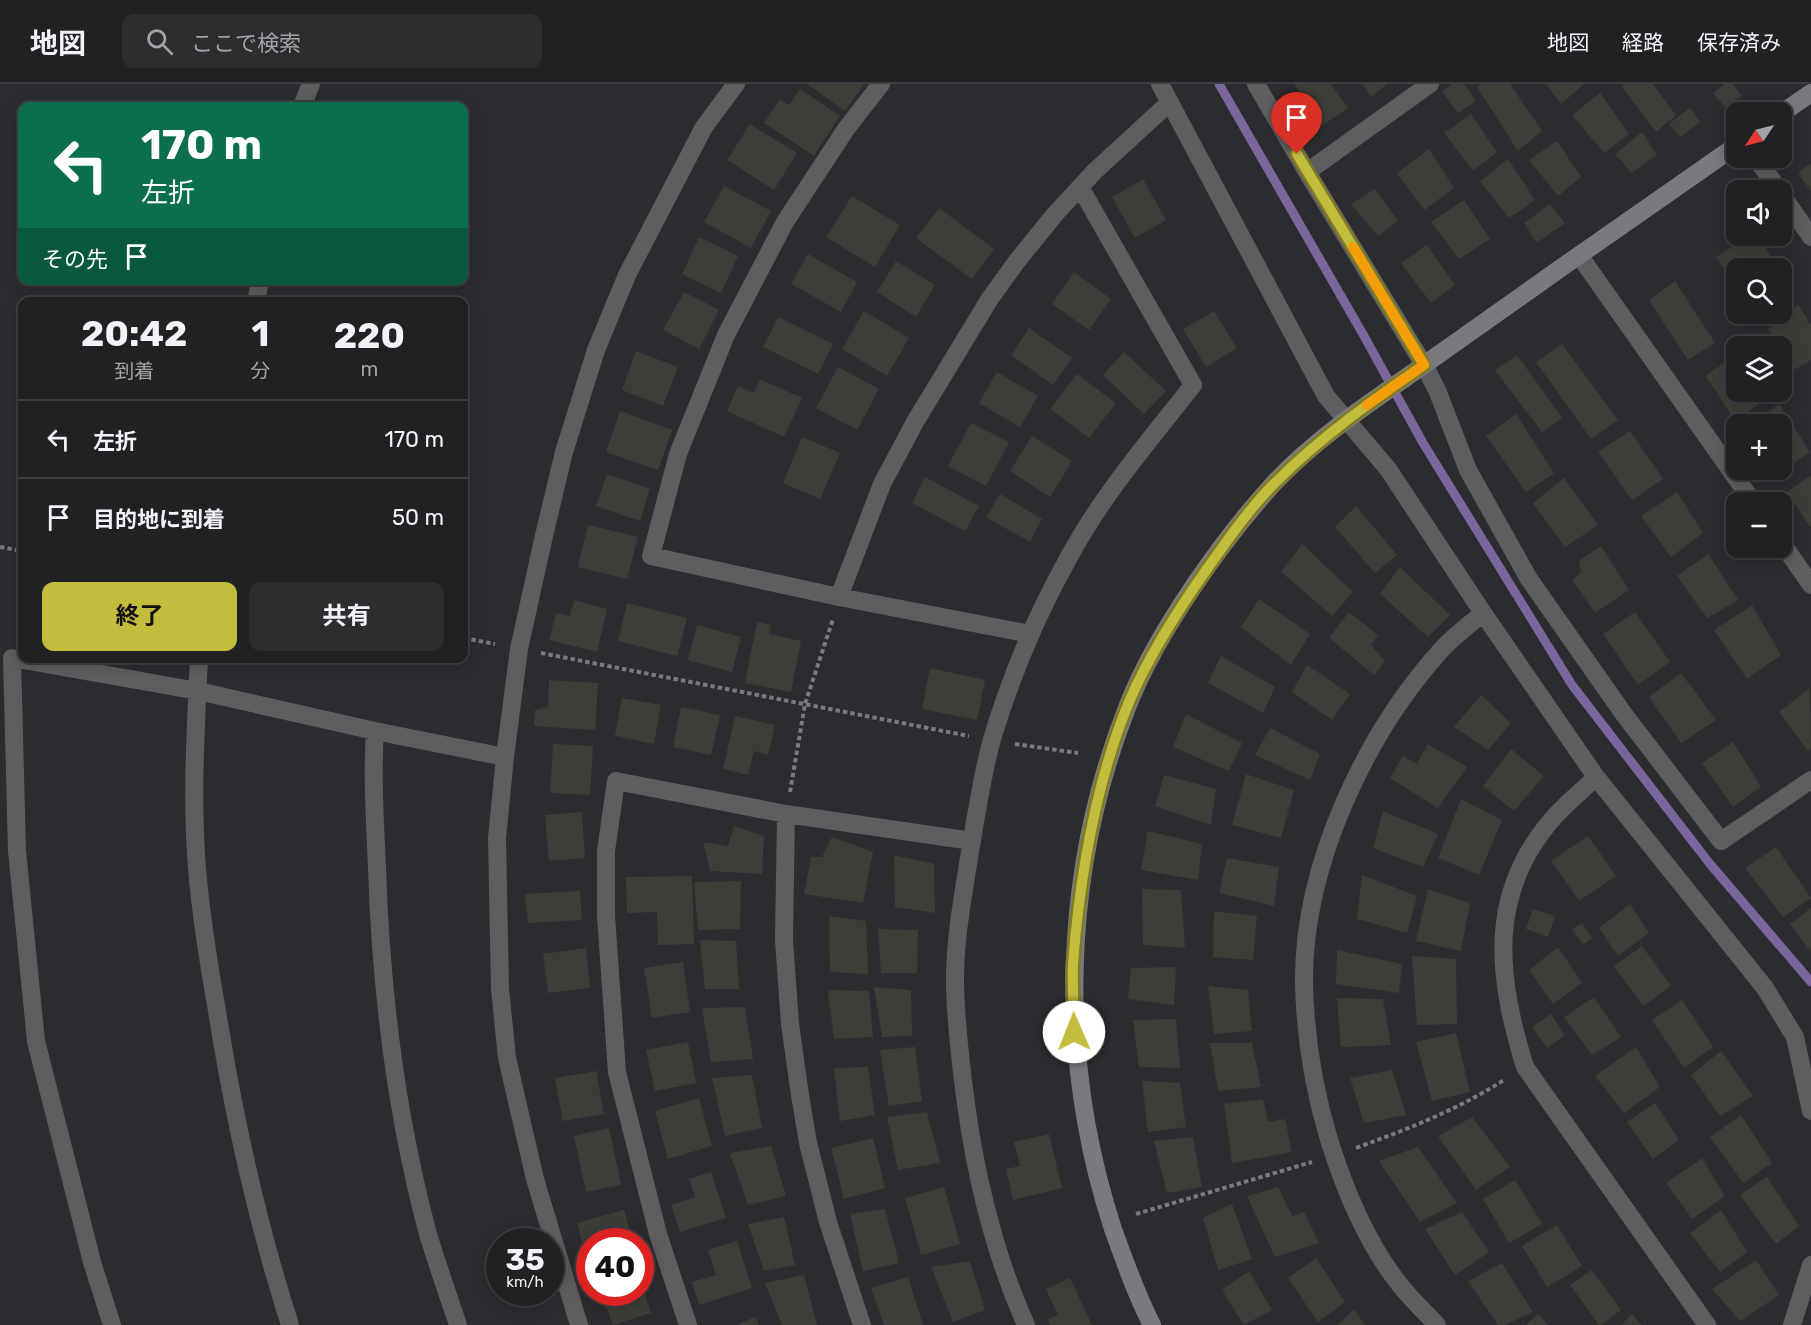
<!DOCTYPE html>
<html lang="ja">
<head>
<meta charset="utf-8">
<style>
	body { margin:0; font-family:Rubik,"Noto Sans JP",sans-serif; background:#2d2d30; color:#f1f3f6; height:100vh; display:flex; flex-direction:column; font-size:22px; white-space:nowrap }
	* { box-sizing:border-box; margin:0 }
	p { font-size:20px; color:#a2a3a6 }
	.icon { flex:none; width:33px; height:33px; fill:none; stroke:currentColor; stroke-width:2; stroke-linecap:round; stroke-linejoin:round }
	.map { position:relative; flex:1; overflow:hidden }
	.details { position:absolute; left:18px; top:213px; width:450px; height:366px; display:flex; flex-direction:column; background:#212023; border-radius:12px; box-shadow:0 3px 15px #0003,0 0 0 2px #3e3e41 }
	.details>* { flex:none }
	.guide { position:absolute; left:18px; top:18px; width:450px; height:183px; border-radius:12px; box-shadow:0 3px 15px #0003,0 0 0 2px #3e3e41; background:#0b6e4f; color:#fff; overflow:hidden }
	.needle { width:39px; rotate:235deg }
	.buttons { position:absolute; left:1726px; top:18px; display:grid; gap:12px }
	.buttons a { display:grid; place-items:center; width:66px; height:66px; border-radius:12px; background:#212023; box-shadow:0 3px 15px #0003,0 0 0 2px #3e3e41; font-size:30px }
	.speed { position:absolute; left:486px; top:1144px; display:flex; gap:12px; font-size:30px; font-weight:700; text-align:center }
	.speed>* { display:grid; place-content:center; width:78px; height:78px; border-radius:50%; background:#212023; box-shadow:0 3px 15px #0003,0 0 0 2px #3e3e41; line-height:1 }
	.speed small { font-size:15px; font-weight:400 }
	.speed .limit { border:9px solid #d22; background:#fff; color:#111 }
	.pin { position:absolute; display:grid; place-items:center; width:51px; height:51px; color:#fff; margin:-62px -26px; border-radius:50% 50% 50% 0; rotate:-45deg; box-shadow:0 0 6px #0007 }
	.pin .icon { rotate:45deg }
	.me { position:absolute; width:66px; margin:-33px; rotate:359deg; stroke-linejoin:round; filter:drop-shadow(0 0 4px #0008) }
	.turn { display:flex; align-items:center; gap:21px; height:126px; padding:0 24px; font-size:27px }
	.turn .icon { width:78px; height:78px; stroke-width:2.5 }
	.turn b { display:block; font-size:42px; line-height:51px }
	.then { display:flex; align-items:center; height:57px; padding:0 24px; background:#0003; gap:12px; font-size:22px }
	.eta { display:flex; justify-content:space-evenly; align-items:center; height:102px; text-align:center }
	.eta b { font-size:36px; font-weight:700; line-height:42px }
	.primary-button { display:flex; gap:12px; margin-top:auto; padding:12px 24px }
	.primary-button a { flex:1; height:69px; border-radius:12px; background:#c3bd3e; color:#111; font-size:24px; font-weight:700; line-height:69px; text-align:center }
	.primary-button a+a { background:#2d2d30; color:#f1f3f6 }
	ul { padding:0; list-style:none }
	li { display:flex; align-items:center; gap:18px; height:78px; padding:0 24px; border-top:2px solid #3e3e41 }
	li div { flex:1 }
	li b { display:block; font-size:22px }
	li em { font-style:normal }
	header { display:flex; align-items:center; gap:36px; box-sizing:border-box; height:84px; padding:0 30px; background:#212023; border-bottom:2px solid #3e3e41 }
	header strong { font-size:28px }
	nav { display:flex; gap:33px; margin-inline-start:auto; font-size:21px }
	.search { width:420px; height:54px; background:#2d2d30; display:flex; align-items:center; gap:15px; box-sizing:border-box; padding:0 21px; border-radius:12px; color:#a2a3a6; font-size:22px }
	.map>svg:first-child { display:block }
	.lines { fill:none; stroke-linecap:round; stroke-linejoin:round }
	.stream { stroke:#7a659c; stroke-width:9 }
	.building { fill:#3d3d38 }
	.path { stroke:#7a797c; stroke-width:4; stroke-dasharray:4.5 3; stroke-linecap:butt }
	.street { stroke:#5e5e60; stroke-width:18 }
	.secondary { stroke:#7a797d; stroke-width:18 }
	.route-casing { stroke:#7f7b28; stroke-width:15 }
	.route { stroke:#c3bd3e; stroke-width:10 }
	.slow { stroke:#f59e0b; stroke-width:10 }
</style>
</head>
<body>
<header>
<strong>地図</strong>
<div class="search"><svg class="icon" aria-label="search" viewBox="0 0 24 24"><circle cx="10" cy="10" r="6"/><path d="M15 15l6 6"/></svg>ここで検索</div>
<nav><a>地図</a><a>経路</a><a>保存済み</a></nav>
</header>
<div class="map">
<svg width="1811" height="1241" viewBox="0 0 1811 1241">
	<rect width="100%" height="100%" fill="#2c2b2f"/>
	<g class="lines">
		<path class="stream" d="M1219 0 1364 252 1423 359 1572 601 1710 780 1811 898"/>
	</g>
	<path class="building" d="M807 0H864L845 27Z
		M1294 0H1331L1348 24 1323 41Z
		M1362 0H1387L1371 13Z
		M1452 0H1464L1476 17 1458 29 1442 7Z
		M1481 0H1510L1542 47 1518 67 1477 3Z
		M1546 0H1584L1561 20Z
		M1626 0H1653L1676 31 1656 48 1622 3Z
		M1725 0H1733L1742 12 1725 23 1713 9Z
		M800 5 840 32 814 72 764 39 780 15 789 21Z
		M1600 9 1629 50 1604 69 1572 31Z
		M1690 24 1700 38 1680 53 1669 40Z
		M1471 30 1497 68 1473 87 1444 49Z
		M750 40 797 69 774 106 727 76Z
		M1642 48 1657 71 1632 89 1615 70Z
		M1557 57 1581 93 1558 112 1529 76Z
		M1429 65 1454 104 1424 126 1397 89Z
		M1508 75 1535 116 1509 134 1480 97Z
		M1811 79V107L1798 89Z
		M1143 95 1166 136 1135 154 1112 113Z
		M724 102 771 127 751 164 704 138Z
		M1375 105 1398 137 1378 152 1351 120Z
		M852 112 900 141 875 183 826 153Z
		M1464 116 1490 155 1459 175 1431 138Z
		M1550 120 1565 139 1537 159 1524 139Z
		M939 124 994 165 972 195 916 154Z
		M1750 152H1758L1778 184H1737V203L1716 173Z
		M699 153 738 172 721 209 682 190Z
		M1427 161 1455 201 1431 219 1401 179Z
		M808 170 857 198 841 228 791 200Z
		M896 177 935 201 916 233 877 208Z
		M1074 188 1111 215 1089 246 1052 220Z
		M1782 191 1792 209 1782 215Z
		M1675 197 1715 259 1688 276 1649 216Z
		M684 208 719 226 699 265 663 246Z
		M1798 221 1811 241V276L1794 286 1782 267V262H1779L1768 245Z
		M864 227 909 254 887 292 842 265Z
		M1214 227 1237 264 1206 283 1183 245Z
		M778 233 833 260 818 290 763 263Z
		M1029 244 1072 274 1053 301 1011 271Z
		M1562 260 1618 336 1591 355 1536 278Z
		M636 267 678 283 663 322 622 306Z
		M1124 268 1166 307 1144 330 1103 291Z
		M1737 269V308H1767L1770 312 1735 337 1706 292Z
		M1517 271 1562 334 1542 348 1495 286Z
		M838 283 879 305 857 346 816 324Z
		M997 288 1038 312 1020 343 979 319Z
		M1077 290 1116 319 1089 354 1050 325Z
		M760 295 802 314 784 353 727 327 738 302 754 309Z
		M1779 320 1810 368 1782 387V340H1751Z
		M620 327 672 346 658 386 606 368Z
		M1516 330 1554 389 1526 408 1486 352Z
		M971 339 1009 358 986 402 948 382Z
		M1630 347 1663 395 1632 416 1598 368Z
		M1032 352 1072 377 1050 413 1010 387Z
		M802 353 840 369 820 415 783 399Z
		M607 390 650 405 640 437 596 422Z
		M1811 391V444L1787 408Z
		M925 393 979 422 965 447 912 419Z
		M1564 394 1598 441 1565 463 1533 419Z
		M1677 408 1703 449 1671 473 1641 432Z
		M1000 410 1042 435 1030 458 986 433Z
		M1356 422 1397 471 1375 489 1335 443Z
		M588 441 638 453 627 495 578 483Z
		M1302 460 1353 508 1332 532 1281 488Z
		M1601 462 1629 506 1595 529 1572 496 1581 488 1579 477Z
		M1708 470 1738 516 1707 534 1677 492Z
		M1400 483 1450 531 1428 553 1380 510Z
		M1259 515 1310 550 1291 581 1241 543Z
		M574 516 607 525 597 568 549 556 556 529 570 532Z
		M627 519 687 534 677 572 618 557Z
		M1752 521 1781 571 1747 595 1714 546Z
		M1349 528 1378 551 1371 561 1385 577 1374 591 1329 554Z
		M1635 528 1670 578 1638 601 1603 550Z
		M757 538 771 541 769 550 801 557 791 608 745 599Z
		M697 541 741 553 732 588 688 576Z
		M1221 572 1275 603 1263 629 1208 599Z
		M1307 581 1350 610 1332 636 1292 608Z
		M930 584 985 596 977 636 922 625Z
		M1681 589 1716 636 1681 659 1649 613Z
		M549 596 598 599 595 646 534 642 535 626 548 623Z
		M1810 604 1811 665 1808 667 1779 628Z
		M1481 611 1511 639 1488 666 1454 643Z
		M622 614 661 621 654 660 615 652Z
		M681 623 720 631 711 671 673 663Z
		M1186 630 1242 659 1229 687 1173 663Z
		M735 632 775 641 768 671 754 667 748 691 723 685Z
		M1270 644 1320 670 1310 696 1255 671Z
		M1733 658 1761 703 1733 723 1702 679Z
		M553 660 593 662 590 711 550 709Z
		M1428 660 1467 683 1438 724 1390 694 1403 672 1417 680Z
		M1511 665 1544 692 1514 727 1483 702Z
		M1246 690 1294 706 1281 754 1232 741Z
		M1164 691 1216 705 1211 741 1155 722Z
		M1461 715 1502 736 1479 791 1438 774Z
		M1383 727 1438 750 1423 783 1373 764Z
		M582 728 585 774 549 777 545 731Z
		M734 742 764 752 762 790 710 787 703 758 728 762Z
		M1148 747 1202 760 1198 796 1141 786Z
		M1588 752 1616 792 1579 817 1551 777Z
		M832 753 873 768 863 819 804 810 811 773H822Z
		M1776 763 1811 814 1783 833 1745 784Z
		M894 771 934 780 935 829 895 823Z
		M1227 774 1279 783 1274 822 1219 809Z
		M1362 791 1417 812 1407 849 1357 835Z
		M692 792 694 860 658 861 657 828 627 829 626 793Z
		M741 797 740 845 698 846 694 798Z
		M1142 805 1181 806 1185 864 1143 861Z
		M1428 805 1470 819 1461 867 1416 857Z
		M580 807 582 836 528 839 525 810Z
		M1630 820 1649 849 1618 872 1599 844Z
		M1811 824V869L1790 840Z
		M1533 825 1555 832 1548 853 1526 845Z
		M1214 827 1257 832 1253 876 1213 873Z
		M829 832 866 837 868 890 830 888Z
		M1582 839 1592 854 1583 861 1572 845Z
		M878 845 918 846 917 889H881Z
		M700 856 736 857 739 905H705Z
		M1642 862 1671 902 1643 922 1614 882Z
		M1558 863 1582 899 1553 920 1529 886Z
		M586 864 590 904 548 909 543 870Z
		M1337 866 1402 880 1399 909 1336 900Z
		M1412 872 1456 875 1457 940 1417 941Z
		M683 878 690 928 652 934 644 884Z
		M1176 883 1174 921 1128 915 1131 884Z
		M1208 902 1248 906 1252 947 1214 950Z
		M874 903 911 906 912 952 882 953Z
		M828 906 869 907 873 953 834 955Z
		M1594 913 1621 953 1592 971 1564 933Z
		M1337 914 1383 915 1391 961 1341 963Z
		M1682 916 1713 963 1684 984 1652 936Z
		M745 923 753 975 711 978 702 924Z
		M1551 930 1565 951 1547 964 1532 943Z
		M1176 935 1180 984 1139 983 1133 936Z
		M1456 949 1470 1008 1432 1017 1416 958Z
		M688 958 696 999 655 1007 646 966Z
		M1210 959H1252L1261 1003 1218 1007Z
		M915 963 922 1017 889 1022 880 966Z
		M1636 963 1660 1003 1624 1029 1595 992Z
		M1721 967 1753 1012 1720 1032 1691 991Z
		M868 983 875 1031 840 1037 834 984Z
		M1392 986 1406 1031 1364 1039 1350 994Z
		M596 987 604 1030 563 1037 555 994Z
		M752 991 762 1044 725 1052 712 994Z
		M1142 997 1180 999 1186 1043 1148 1048Z
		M699 1014 712 1062 668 1075 655 1027Z
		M1263 1015 1268 1038 1285 1035 1292 1068 1232 1079 1224 1020Z
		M1655 1019 1679 1056 1653 1075 1627 1038Z
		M927 1028 940 1079 898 1086 887 1033Z
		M1741 1031 1772 1079 1743 1099 1710 1053Z
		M1472 1033 1510 1083 1476 1106 1438 1052Z
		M609 1044 621 1101 586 1108 574 1052Z
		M1049 1050 1062 1104 1013 1116 1006 1085 1020 1082 1014 1058Z
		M1193 1053 1202 1103 1167 1109 1154 1057Z
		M873 1054 885 1104 844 1115 831 1064Z
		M771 1062 786 1112 748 1121 730 1069Z
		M1418 1063 1457 1119 1420 1138 1379 1077Z
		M1702 1074 1725 1112 1692 1135 1666 1099Z
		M711 1088 726 1134 680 1148 671 1121 695 1113 689 1095Z
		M1767 1093 1799 1142 1776 1160 1740 1111Z
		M1515 1096 1542 1140 1509 1159 1483 1115Z
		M944 1103 960 1160 921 1171 905 1114Z
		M1278 1103 1292 1132 1304 1128 1319 1159 1275 1173 1247 1112Z
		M1232 1120 1252 1175 1218 1186 1203 1134Z
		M885 1125 899 1179 863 1187 850 1130Z
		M624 1126 633 1158H590V1173L587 1174 577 1139Z
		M1721 1126 1747 1168 1720 1188 1690 1149Z
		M1462 1128 1489 1168 1455 1191 1425 1145Z
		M784 1133 795 1181 764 1187 748 1140Z
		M1557 1141 1582 1182 1547 1203 1522 1162Z
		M737 1157 752 1204 699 1221 692 1198 716 1191 708 1166Z
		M1316 1174 1345 1218 1318 1238 1288 1194Z
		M1756 1176 1779 1211 1740 1237 1712 1205Z
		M970 1177 985 1226 953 1238 931 1183Z
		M1502 1179 1533 1228 1505 1241H1498L1468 1197Z
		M1592 1186 1621 1226 1601 1241H1599L1570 1201Z
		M1249 1187 1272 1226 1244 1241 1222 1206Z
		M804 1191 817 1241H782L765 1199Z
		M908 1193 923 1241H884L871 1204Z
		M1070 1194 1092 1241H1050L1048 1235 1058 1231 1046 1205Z
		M641 1200 651 1229 613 1241 601 1209H640Z
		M1354 1225 1365 1241H1338Z
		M1538 1230 1548 1241H1526Z
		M1632 1230 1642 1241H1621Z
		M755 1233 759 1241H737Z"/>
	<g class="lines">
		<path class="path" d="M0 463 22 467
			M464 554 495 560
			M541 569 969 652
			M1015 660 1078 669
			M790 708 805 620 833 535
			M1356 1064C1410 1044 1455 1027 1504 996
			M1136 1130 1312 1078"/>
		<path class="street" d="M881 0 846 45 785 138 726 251 678 370 651 472 839 513 1030 550
			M1160 0 1326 312 1388 385 1483 529 1596 693 1765 904 1795 953 1811 1027
			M1256 0 1307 88
			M1430 0 1307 88 1424 281 1437 306 1468 386 1529 495 1623 629 1721 757 1811 696
			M302 22 311 0
			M1756 74 1779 106
			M1782 111 1811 153
			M1579 171 1753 418
			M256 218 260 196
			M1782 459 1811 501
			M839 513 882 400 915 338 989 216 1017 177 1056 129 1095 87 1170 18
			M199 574C196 639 192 705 196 770 199 822 208 876 217 927 234 1034 257 1138 290 1241
			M375 647C372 693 375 738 377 784 381 907 396 1031 428 1150 437 1180 448 1211 458 1241
			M1596 693C1583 706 1568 718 1556 731 1486 808 1497 892 1525 983L1707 1241
			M786 730 784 856 790 940 800 1011 808 1059 828 1138 862 1241
			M112 1241 92 1178 36 957 17 767 12 574 198 607 375 647 505 673
			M579 1241 535 1095 507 974 500 905 497 754 505 673 519 565 543 456 564 368 596 266 627 191 704 43 736 0
			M688 1241 658 1150 617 988 606 832V767L616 697 786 730 972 757
			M1026 1241C991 1163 973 1081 963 997 959 963 955 930 955 896 955 856 962 818 968 780 975 739 981 695 992 655 1011 592 1037 530 1069 473 1103 410 1149 357 1193 301L1080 103
			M1437 1241C1425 1228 1411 1215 1400 1201 1367 1160 1346 1109 1330 1059 1314 1007 1305 953 1304 898 1303 782 1365 650 1442 565 1454 552 1469 541 1483 529
			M1792 1241 1811 1181"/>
		<path class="secondary" d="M1782 29 1811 9
			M1152 1241C1136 1210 1125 1178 1113 1145 1057 974 1062 788 1128 621 1157 548 1222 456 1275 398 1324 346 1387 308 1445 266 1542 197 1639 129 1737 61"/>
	</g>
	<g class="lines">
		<defs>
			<path id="route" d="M1074 948C1074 925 1072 902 1073 879 1080 791 1095 700 1129 618 1149 571 1178 526 1207 485 1229 454 1251 422 1278 396 1322 352 1373 316 1424 281L1297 70"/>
		</defs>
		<use href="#route" class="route-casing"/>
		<use href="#route" class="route"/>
		<path class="slow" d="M1353 163 1424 281 1367 321"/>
	</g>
</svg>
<div class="buttons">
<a><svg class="needle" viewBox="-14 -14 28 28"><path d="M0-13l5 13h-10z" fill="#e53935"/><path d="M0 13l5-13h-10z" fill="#a2a3a6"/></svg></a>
<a><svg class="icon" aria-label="sound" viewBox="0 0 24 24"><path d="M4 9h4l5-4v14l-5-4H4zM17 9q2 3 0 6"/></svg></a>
<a><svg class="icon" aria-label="search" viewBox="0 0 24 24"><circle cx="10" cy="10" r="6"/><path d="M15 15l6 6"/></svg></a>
<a><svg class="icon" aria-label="layers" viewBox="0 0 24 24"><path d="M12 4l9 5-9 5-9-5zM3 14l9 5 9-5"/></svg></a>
<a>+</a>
<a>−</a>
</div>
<div class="speed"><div>35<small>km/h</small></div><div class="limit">40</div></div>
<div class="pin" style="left:1297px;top:70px;background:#d93025"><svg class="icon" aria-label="arrive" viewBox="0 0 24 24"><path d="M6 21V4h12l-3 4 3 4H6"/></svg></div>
<svg class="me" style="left:1074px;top:948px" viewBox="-20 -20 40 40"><circle r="19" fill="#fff"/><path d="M0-13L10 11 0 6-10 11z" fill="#c3bd3e"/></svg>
<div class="guide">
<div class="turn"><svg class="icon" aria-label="left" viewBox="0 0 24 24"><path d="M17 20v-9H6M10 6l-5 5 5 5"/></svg><div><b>170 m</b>左折</div></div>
<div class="then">その先<svg class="icon" aria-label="arrive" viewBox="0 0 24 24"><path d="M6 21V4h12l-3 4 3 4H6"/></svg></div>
</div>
<section class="details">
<div class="eta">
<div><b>20:42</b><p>到着</p></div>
<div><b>1</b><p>分</p></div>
<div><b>220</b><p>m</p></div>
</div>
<ul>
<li><svg class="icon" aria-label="left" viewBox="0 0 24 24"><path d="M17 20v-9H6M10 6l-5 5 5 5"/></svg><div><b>左折</b></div><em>170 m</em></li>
<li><svg class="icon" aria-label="arrive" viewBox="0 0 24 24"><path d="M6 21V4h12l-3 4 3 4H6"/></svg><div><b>目的地に到着</b></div><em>50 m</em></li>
</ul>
<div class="primary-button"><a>終了</a><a>共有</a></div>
</section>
</div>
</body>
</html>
